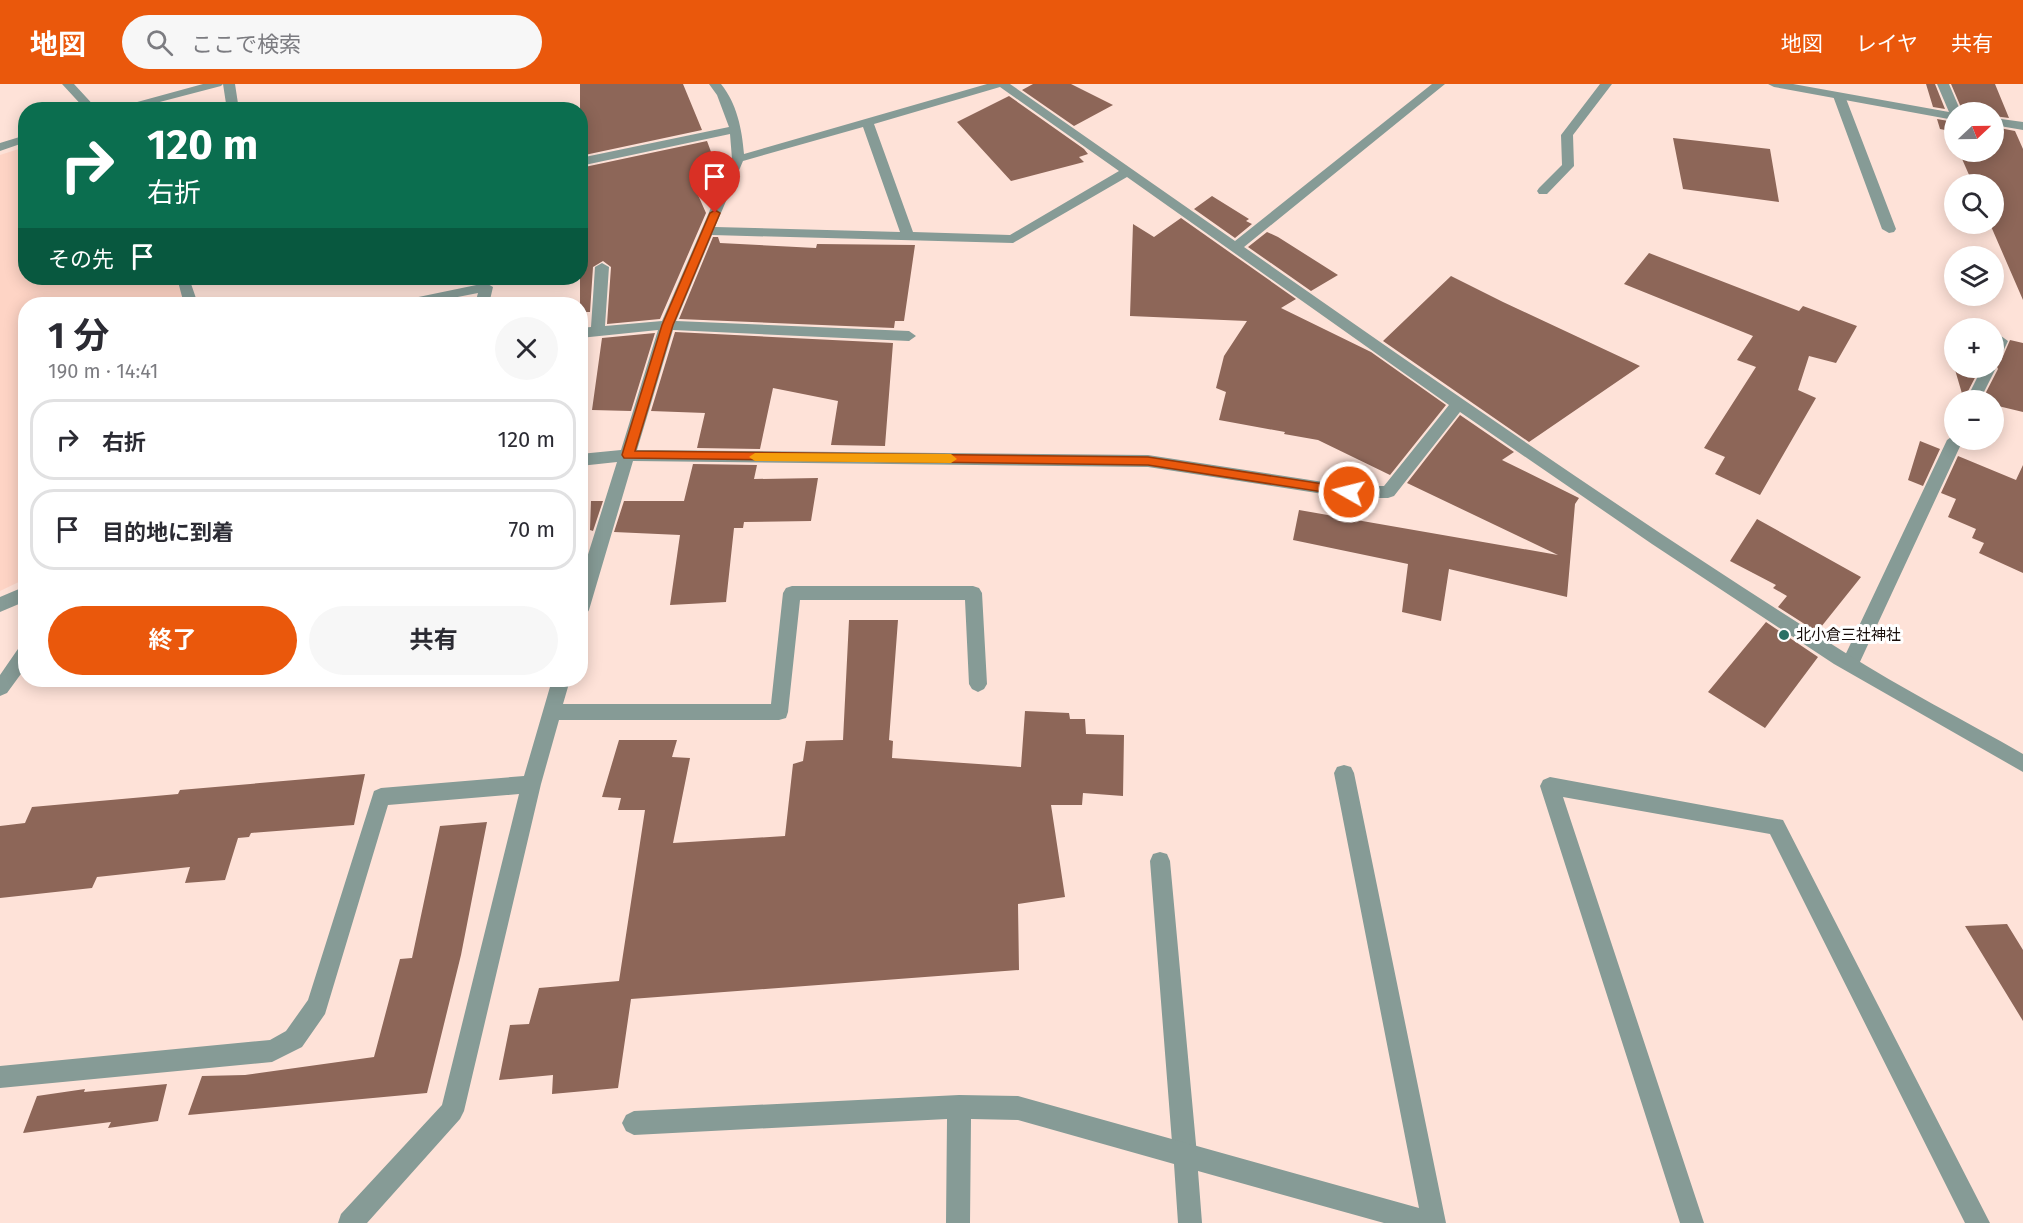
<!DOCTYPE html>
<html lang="ja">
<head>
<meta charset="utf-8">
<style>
	body { margin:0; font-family:"Fira Sans","Noto Sans JP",sans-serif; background:#f7f7f7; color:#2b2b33; height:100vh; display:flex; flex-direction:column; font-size:22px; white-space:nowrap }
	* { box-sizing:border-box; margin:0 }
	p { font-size:20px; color:#7c7c81 }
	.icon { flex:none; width:33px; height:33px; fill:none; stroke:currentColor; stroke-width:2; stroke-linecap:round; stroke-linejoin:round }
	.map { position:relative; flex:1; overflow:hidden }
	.side { position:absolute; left:18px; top:213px; width:570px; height:390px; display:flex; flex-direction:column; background:#fff; border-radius:24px; box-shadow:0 3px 15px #0003 }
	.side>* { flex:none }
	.guide { position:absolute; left:18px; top:18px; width:570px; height:183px; border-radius:24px; box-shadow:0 3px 15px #0003; background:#0b6e4f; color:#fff; overflow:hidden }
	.needle { width:39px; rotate:68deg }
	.buttons { position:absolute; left:1944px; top:18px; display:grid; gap:12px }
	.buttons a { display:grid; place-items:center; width:60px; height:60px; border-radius:50%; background:#fff; box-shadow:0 3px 15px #0003; font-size:30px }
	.pin { position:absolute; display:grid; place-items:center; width:51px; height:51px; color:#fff; margin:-62px -26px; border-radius:50% 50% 50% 0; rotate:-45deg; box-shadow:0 0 6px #0007 }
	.pin .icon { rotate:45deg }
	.me { position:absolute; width:66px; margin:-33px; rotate:278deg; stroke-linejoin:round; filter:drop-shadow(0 0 4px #0008) }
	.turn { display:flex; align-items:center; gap:21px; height:126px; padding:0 30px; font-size:27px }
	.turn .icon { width:78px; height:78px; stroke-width:2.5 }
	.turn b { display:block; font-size:42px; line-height:51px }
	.then { display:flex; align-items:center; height:57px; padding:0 30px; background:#0003; gap:12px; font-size:22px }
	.round { display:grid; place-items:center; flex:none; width:63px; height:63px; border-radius:32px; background:#f7f7f7 }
	.summary { display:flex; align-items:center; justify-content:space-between; height:102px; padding:0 30px }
	h1 { font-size:36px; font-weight:700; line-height:45px }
	.action { display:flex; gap:12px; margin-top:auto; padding:12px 30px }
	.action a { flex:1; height:69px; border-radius:36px; background:#ea580c; color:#fff; font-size:24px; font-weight:700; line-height:69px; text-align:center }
	.action a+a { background:#f7f7f7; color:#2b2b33 }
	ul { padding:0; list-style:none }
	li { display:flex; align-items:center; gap:18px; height:81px; margin:0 12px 9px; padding:0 18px; border:3px solid #e1e1e2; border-radius:24px }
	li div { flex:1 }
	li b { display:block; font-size:22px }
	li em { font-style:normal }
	header { display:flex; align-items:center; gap:36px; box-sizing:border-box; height:84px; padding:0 30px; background:#ea580c; color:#fff }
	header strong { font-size:28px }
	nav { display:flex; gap:33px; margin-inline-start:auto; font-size:21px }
	.search { width:420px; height:54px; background:#f7f7f7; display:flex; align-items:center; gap:15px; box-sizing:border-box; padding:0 21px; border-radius:33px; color:#7c7c81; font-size:22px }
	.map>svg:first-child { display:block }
	.built { fill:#fed4c5 }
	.building { fill:#8d6658 }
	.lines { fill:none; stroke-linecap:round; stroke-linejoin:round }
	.lane { fill:#869b96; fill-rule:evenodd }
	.street { fill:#869b96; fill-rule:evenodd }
	.route { fill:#ea580c; stroke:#983908; stroke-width:1.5 }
	.slow { fill:#f59e0b }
	.poi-dot { fill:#2a6f64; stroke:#fff; stroke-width:2 }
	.labels { text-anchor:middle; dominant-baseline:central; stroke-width:6; stroke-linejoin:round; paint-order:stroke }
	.poi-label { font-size:15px; fill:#170c08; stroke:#fff; text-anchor:start }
</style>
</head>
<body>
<header>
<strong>地図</strong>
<div class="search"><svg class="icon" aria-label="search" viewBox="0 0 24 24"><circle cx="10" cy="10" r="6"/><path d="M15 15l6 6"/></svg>ここで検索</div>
<nav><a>地図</a><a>レイヤ</a><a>共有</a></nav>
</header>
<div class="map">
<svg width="2023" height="1139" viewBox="0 0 2023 1139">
	<rect width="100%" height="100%" fill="#fee2d8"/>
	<path class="built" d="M25 63 26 194H176L182 210 181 220H26L25 495 0 507V71Z"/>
	<path class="building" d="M580 0H683L702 46 580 72Z
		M1033 0H1071L1113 21 1074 42 1022 6Z
		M1926 0H1935L1945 25 1933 23Z
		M1951 0H1995L2009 34 1994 32V28H1963Z
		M1009 12 1084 65 1088 70 1079 73 1084 78 1011 97 957 38Z
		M1937 35 1954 38V58L1950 47 1940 45Z
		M1994 43 2015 47 2023 65V216L1990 140H1994V100H1973L1959 68H1994Z
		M1673 54 1770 65 1779 118 1683 105Z
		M707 57 714 76 707 77 716 97 694 102 706 129 660 235 607 240 611 183 603 177 593 183 590 228H580V84Z
		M1212 112 1249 135 1246 137 1252 140 1235 154 1194 125Z
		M1181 134 1296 215 1281 224 1371 268 1446 321 1390 391 1318 356 1284 350 1285 348 1219 336 1226 308 1216 304 1224 272 1247 237 1130 232 1133 140 1154 153Z
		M1267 148 1278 153 1338 191 1311 207 1248 163Z
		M713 153H718L720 159 816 164 817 160 915 161 904 237H895L894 244 679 235Z
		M1649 169 1799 227 1803 222 1857 242 1836 279 1809 272 1798 306 1816 314 1760 411 1715 390 1725 373 1704 364 1756 283 1737 276 1753 252 1624 200Z
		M1451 192 1503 218 1640 282 1529 358 1383 257Z
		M675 248 893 259 885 362 831 361 838 317 773 304 760 365 697 364 705 329 651 327Z
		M655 249 631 327 592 326 602 254Z
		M1946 255 1954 257V284H1980L1965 313H1963Z
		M2010 256 2023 259V328L1994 321V316H1982L1998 285 1996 280 2001 277Z
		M1460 331 1514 368 1502 376 1579 414 1575 420 1567 513 1449 485 1441 537 1402 528 1408 480 1293 456 1299 426 1558 471 1407 399Z
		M1920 357 1940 365 1923 402 1908 396Z
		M1958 372 2016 396 2023 381V489L1979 469 1984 459 1972 454 1976 445 1948 433 1956 415 1941 409Z
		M693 380 757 381 754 395 818 394 811 437 744 438 743 444H734L726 518 670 521 680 451 614 448 624 417H684Z
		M591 417H603L593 447 590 446Z
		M1757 435 1861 493 1817 548 1778 523 1787 512 1773 504 1776 501 1730 477Z
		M849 536H898L889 656 893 657 892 674 1021 683 1025 627 1069 629 1070 635H1085L1086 650 1124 651 1123 712 1083 709 1082 721H1051L1065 813 1018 820 1019 886 631 915 618 1004 552 1010 553 991 499 996 510 941 529 940 539 904 619 897 645 726H618L621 714 602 713 619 656H677L672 673 690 674 673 759 785 752 793 680 803 677 806 657 843 656Z
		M1766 538 1818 573 1765 644 1708 608Z
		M365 690 354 741 251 749 249 753 238 754 225 796 185 799 190 783 97 793 92 804 0 814V742L25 739 32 723 178 710 180 706Z
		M487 738 461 871 427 1009 188 1031 202 992 245 991 374 973 400 875 412 874 440 742Z
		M2007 840 2023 866V937L1965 842Z
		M167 1000 158 1037 108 1044 111 1038 23 1049 37 1012 85 1005 84 1008Z"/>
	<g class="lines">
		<path class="lane" d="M1839 9 1845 12 1896 145 1894 148 1889 149 1882 145 1833 12Z
			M2001 252 2008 257 1999 276 1994 278V258L1996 254Z
			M1994 281 1996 284 1980 316H1966L1982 284H1994Z
			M1954 351V356H1963L1859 580 1856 585 1850 587 1844 585 1841 580 1947 356Z
			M1160 768 1167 770 1170 777 1197 1071 1193 1079 1185 1083 1177 1079 1173 1071 1150 777 1153 770Z"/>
		<path class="street" d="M62 0H74L98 26H86Z
			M203 0H223L221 2 129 26H108Z
			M223 0H235L239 26H227Z
			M709 0H721C737 20 742 45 744 70L987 0H1010L1235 157 1432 0H1445L1244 163C1442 301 1640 440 1844 568 1902 605 1964 636 2023 670V688L1834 580 1652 460 1460 328 1394 412 1388 414H1349L1148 383 633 377 589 526 586 531 580 533V496L617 378 580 382V370L621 366 658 246 580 254V244L591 243 595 183 602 179 609 183 605 242 662 237 732 75 730 50 580 82V74L729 43 717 11ZM1000 3 1119 87 1010 151 913 148 874 40ZM863 43 900 148 715 143 743 77ZM1127 93 1449 321 1384 402H1349L1148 371 637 366 673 246 909 257 916 252 909 247 676 237 712 151 1013 159Z
			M1600 0H1612L1573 51 1574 82 1547 110H1539L1537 107 1539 104 1562 81 1561 51Z
			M1768 0H1793L1949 28 1937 0H1949L1961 28H1954V36L1774 3Z
			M1994 34 2023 38V46L1994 41Z
			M26 51V58L0 67V59Z
			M177 194H189L198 220H184Z
			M486 199 493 203 489 220H475L478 209 422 220H397L404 216Z
			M26 502V517L0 528V513Z
			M792 502H973L979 504 982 509 987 600 984 605 978 608 972 605 969 600 965 516H800L788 628 786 634 779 636H559L541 700 464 1027 460 1035 367 1139H338L341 1130 442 1021 519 710 388 721 325 930 302 963 272 978 0 1004V982L270 956 286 947 308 916 374 707 381 704 524 692 552 596H570L563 620H771L783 509 786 504Z
			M26 560V583L7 609 0 612V591L20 562Z
			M1344 681 1351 683 1354 689 1446 1139H1384L1198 1087 1202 1139H1178L1174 1080 1018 1036 971 1035 970 1139H946L947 1035 634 1051 626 1047 622 1039 626 1031 634 1027 959 1011 1018 1012 1419 1124 1334 689 1337 683Z
			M1550 693 1783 736 1990 1139H1965L1770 750 1563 713 1704 1139H1680L1540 702 1543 696Z"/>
	</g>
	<path class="route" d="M715 126 720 129 673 241 635 367 1148 373 1349 404 1355 408 1349 412 1148 381 624 374 622 371 662 241 710 129Z"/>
	<path class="slow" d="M755 369 951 370 957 375 951 379 755 377 749 373Z"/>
	<circle class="poi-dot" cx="1784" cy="551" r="6"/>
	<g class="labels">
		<g class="poi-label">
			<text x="1796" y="551">北小倉三社神社</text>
		</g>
	</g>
</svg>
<div class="buttons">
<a><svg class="needle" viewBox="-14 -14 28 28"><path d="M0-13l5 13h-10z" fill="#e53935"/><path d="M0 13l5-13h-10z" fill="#7c7c81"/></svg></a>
<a><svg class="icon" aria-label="search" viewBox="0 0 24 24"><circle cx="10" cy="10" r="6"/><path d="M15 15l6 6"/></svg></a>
<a><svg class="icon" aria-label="layers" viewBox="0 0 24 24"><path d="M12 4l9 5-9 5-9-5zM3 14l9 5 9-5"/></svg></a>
<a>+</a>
<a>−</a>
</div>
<div class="pin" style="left:715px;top:129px;background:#d93025"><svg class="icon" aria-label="arrive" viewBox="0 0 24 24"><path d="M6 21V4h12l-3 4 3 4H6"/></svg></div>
<svg class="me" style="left:1349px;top:408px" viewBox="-20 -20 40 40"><circle r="17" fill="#ea580c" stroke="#fff" stroke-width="3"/><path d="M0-11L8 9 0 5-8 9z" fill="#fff"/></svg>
<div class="guide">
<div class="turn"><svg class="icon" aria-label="right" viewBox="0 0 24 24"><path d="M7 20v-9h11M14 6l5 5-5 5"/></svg><div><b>120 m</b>右折</div></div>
<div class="then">その先<svg class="icon" aria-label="arrive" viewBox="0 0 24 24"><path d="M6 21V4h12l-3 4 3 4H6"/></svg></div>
</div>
<section class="side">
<div class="summary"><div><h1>1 分</h1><p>190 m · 14:41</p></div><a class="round"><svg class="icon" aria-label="close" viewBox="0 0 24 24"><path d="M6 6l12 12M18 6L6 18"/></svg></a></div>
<ul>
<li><svg class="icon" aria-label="right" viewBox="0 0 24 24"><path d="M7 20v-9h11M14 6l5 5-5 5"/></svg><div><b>右折</b></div><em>120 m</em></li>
<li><svg class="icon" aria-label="arrive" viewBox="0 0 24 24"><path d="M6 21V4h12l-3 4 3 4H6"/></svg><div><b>目的地に到着</b></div><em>70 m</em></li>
</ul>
<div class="action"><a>終了</a><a>共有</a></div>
</section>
</div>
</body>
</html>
